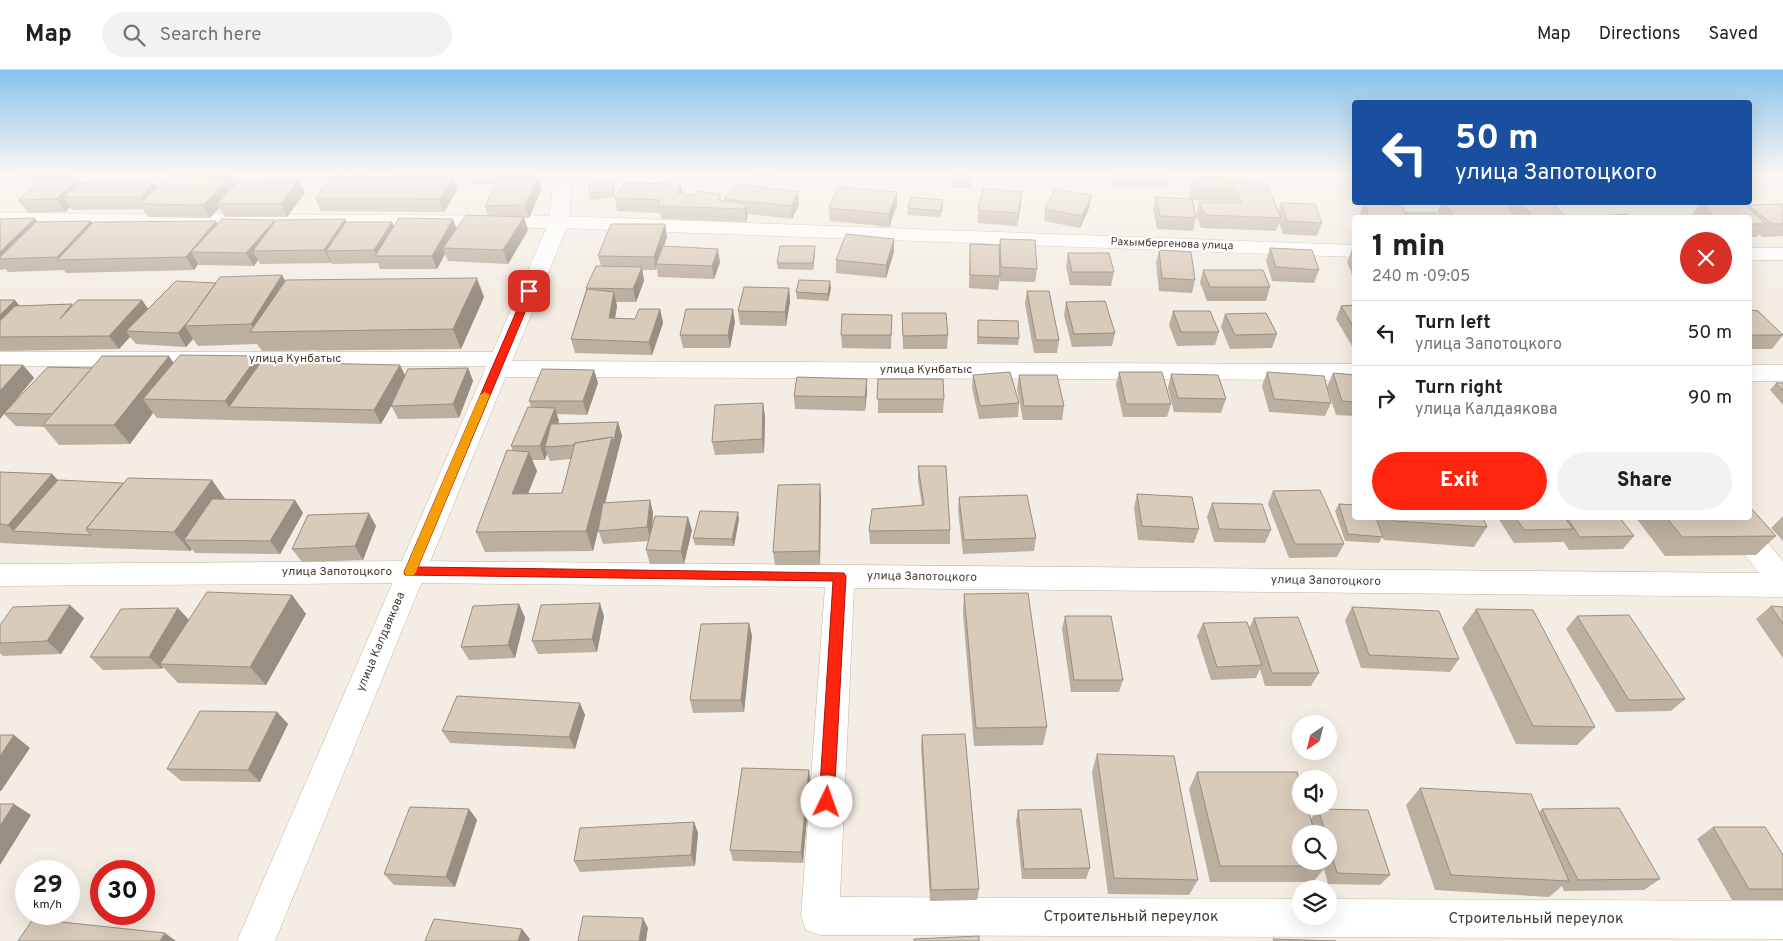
<!DOCTYPE html>
<html lang="en">
<head>
<meta charset="utf-8">
<style>
	body { margin:0; font-family:Overpass,sans-serif; background:#f2f2f2; color:#202124; height:100vh; display:flex; flex-direction:column; font-size:19px; white-space:nowrap }
	* { box-sizing:border-box; margin:0 }
	p { font-size:16px; color:#757577 }
	.icon { flex:none; width:28px; height:28px; fill:none; stroke:currentColor; stroke-width:2; stroke-linecap:round; stroke-linejoin:round }
	.map { position:relative; flex:1; overflow:hidden }
	.sheet { position:absolute; left:1352px; top:145px; width:400px; height:305px; display:flex; flex-direction:column; background:#fff; border-radius:5px; box-shadow:0 5px 20px #0002 }
	.sheet>* { flex:none }
	.hud { position:absolute; left:1352px; top:30px; width:400px; height:105px; border-radius:5px; box-shadow:0 5px 20px #0002; background:#1a4fa0; color:#fff; overflow:hidden }
	.needle { width:32px; rotate:215deg }
	.fabs { position:absolute; left:1292px; top:645px; display:grid; gap:10px }
	.fabs a { display:grid; place-items:center; width:45px; height:45px; border-radius:50%; background:#fff; box-shadow:0 5px 20px #0002; font-size:25px }
	.speed { position:absolute; left:15px; top:790px; display:flex; gap:10px; font-size:25px; font-weight:700; text-align:center }
	.speed>* { display:grid; place-content:center; width:65px; height:65px; border-radius:50%; background:#fff; box-shadow:0 5px 20px #0002; line-height:1 }
	.speed small { font-size:12px; font-weight:400 }
	.speed .limit { border:8px solid #d22; background:#fff; color:#111 }
	.pin { position:absolute; display:grid; place-items:center; width:42px; height:42px; color:#fff; margin:-21px; border-radius:10px; box-shadow:0 2px 8px #0006 }
	.me { position:absolute; width:55px; margin:-28px; rotate:3deg; stroke-linejoin:round; filter:drop-shadow(0 0 4px #0008) }
	.turn { display:flex; align-items:center; gap:18px; height:105px; padding:0 20px; font-size:22px }
	.turn .icon { width:65px; height:65px; stroke-width:2.5 }
	.turn b { display:block; font-size:35px; line-height:42px }
	.round { display:grid; place-items:center; flex:none; width:52px; height:52px; border-radius:26px; background:#f2f2f2 }
	.headline { display:flex; align-items:center; justify-content:space-between; height:85px; padding:0 20px }
	h1 { font-size:30px; font-weight:800; line-height:38px }
	.action { display:flex; gap:10px; margin-top:auto; padding:10px 20px }
	.action a { flex:1; height:58px; border-radius:30px; background:#ff240e; color:#fff; font-size:20px; font-weight:800; line-height:58px; text-align:center }
	.action a+a { background:#f2f2f2; color:#202124 }
	ul { padding:0; list-style:none }
	li { display:flex; align-items:center; gap:15px; height:65px; padding:0 20px; border-top:1px solid #e0e0e0 }
	li div { flex:1 }
	li b { display:block; font-size:19px }
	li em { font-style:normal }
	header { display:flex; align-items:center; gap:30px; box-sizing:border-box; height:70px; padding:0 25px; background:#fff; border-bottom:1px solid #e0e0e0 }
	header strong { font-size:24px }
	nav { display:flex; gap:28px; margin-inline-start:auto; font-size:18px }
	.search { width:350px; height:45px; background:#f2f2f2; display:flex; align-items:center; gap:12px; box-sizing:border-box; padding:0 18px; border-radius:28px; color:#757577; font-size:19px }
	.map>svg:first-child { display:block }
	.lines { fill:none; stroke-linecap:round; stroke-linejoin:round }
	.minor-casing { stroke:#c0b5a5; stroke-width:1 }
	.tertiary-casing { stroke:#c0b5a5; stroke-width:1 }
	.minor { fill:#fff; fill-rule:evenodd }
	.tertiary { fill:#fff; fill-rule:evenodd }
	.wall { fill:#bbafa0; fill-rule:evenodd }
	.shaded-wall { fill:#988e82 }
	.building { fill:#d9cbba; stroke:#988e82 }
	.route { fill:#ff240e; stroke:#a61709 }
	.slow { fill:#f59e0b }
	.labels { text-anchor:middle; dominant-baseline:central; stroke-width:4.5; stroke-linejoin:round; paint-order:stroke }
	.far-street-label { font-size:11px; fill:#463d33; stroke:#fff }
	.street-label { font-size:12px; fill:#463d33; stroke:#fff }
	.near-street-label { font-size:15px; fill:#463d33; stroke:#fff }
</style>
</head>
<body>
<header>
<strong>Map</strong>
<div class="search"><svg class="icon" aria-label="search" viewBox="0 0 24 24"><circle cx="10" cy="10" r="6"/><path d="M15 15l6 6"/></svg>Search here</div>
<nav><a>Map</a><a>Directions</a><a>Saved</a></nav>
</header>
<div class="map">
<svg width="1783" height="871" viewBox="0 0 1783 871">
	<rect width="100%" height="100%" fill="#f3ede3"/>
	<g class="lines">
		<defs>
			<path id="minor" d="M0 143 559 146 1355 175V187L559 158 0 155Z
				M1750 178H1783V190H1750Z
				M0 282H500L508 284 512 289 510 291 1355 294V310L496 307 488 304 484 299 486 296H0Z
				M1750 295H1783V311H1750Z
				M1718 448H1747L1783 491V527L854 518 840 827 1301 829V846H1329V829L1783 831V869L820 865 806 860 801 846 825 517 410 513 0 516V494L410 491 1759 503Z"/>
			<path id="tertiary" d="M554 104H572L569 152 275 871H237L549 152Z"/>
		</defs>
		<use href="#minor" class="minor-casing"/>
		<use href="#tertiary" class="tertiary-casing"/>
		<use href="#minor" class="minor"/>
		<use href="#tertiary" class="tertiary"/>
	</g>
	<path class="wall" d="M19 104H70L62 110H23Z
		M275 104H314L276 105Z
		M352 104H537L535 107H538L541 120 529 148H524L528 160 508 194 448 191 445 184 437 199H380L378 193 332 194 331 192V193L260 194 258 190 254 196 199 195 198 194 194 200 66 203 64 200 8 202 6 199 0 200V149L35 148 37 152 91 151 93 153 217 154 275 150 276 151 345 149 346 152 394 156 457 158 488 146 485 136 496 114H472L469 106 467 110H454L458 119 444 142 321 141 315 128 393 106 392 105H352Z
		M754 104H779L777 111 755 110Z
		M950 104H971V118H951Z
		M1108 104H1169L1166 116 1114 118Z
		M231 106 235 114 305 123 287 147H225L219 138 210 148 148 147 143 139 72 140 70 137 65 142 28 143 18 130 78 114 157 118Z
		M613 111 615 117V127L682 124 696 125 720 124 721 130 724 131V129L799 135 792 149 748 144 746 152 661 149 660 143 617 141 615 128V127L591 130 589 123Z
		M1266 111 1278 141 1281 133 1322 153 1317 166 1283 164 1279 153 1276 161 1201 158 1196 145 1199 132H1232L1193 130 1196 148 1193 161 1157 159 1153 140 1156 127 1189 129 1191 118Z
		M943 130V136L940 147 907 145 908 138Z
		M1442 132H1506L1509 138 1512 132H1552L1567 148H1441L1437 142Z
		M1700 132 1743 133 1746 136 1748 135H1783V166L1762 167 1759 164 1756 167H1750V148H1695L1692 145Z
		M1364 133 1405 143 1438 148H1360L1359 146Z
		M897 135 889 157 830 151 829 138Z
		M1021 135 1017 156 978 153V140Z
		M1089 138 1080 158 1044 151 1045 139Z
		M665 154 667 167 664 176 720 192 714 209 658 207 657 199 656 200H642L644 211 636 232H616L617 236 615 248 635 249 660 239 663 253 652 285 575 283 571 269 586 220V218L601 196 598 186Z
		M894 169V182L886 208 836 203V190Z
		M1000 169 1037 199 1035 212 1000 211V207L998 220 969 218 970 174 999 182Z
		M815 176V183L813 200 778 199 777 193Z
		M1270 178 1319 200 1314 213 1272 211 1266 191Z
		M1352 179H1355V212L1347 192Z
		M1159 180 1195 210 1192 223 1159 221 1156 193Z
		M1068 183 1114 202 1111 216 1070 215 1066 196Z
		M1203 200 1270 217 1266 231H1207L1200 213Z
		M282 205 285 211 484 227 461 279 262 281 257 274 198 276 193 269 186 277 136 274 130 267 119 279 0 281V230L20 236 72 234 73 236 148 239 216 213Z
		M789 218 790 231 786 256 740 255 738 241Z
		M831 218 828 231 797 229 796 222Z
		M1027 221 1059 270 1057 283H1034L1025 234Z
		M1066 232 1115 263 1112 276 1072 277 1064 245Z
		M1355 235V276H1352L1336 249 1341 236Z
		M1750 240 1783 265 1772 279H1750Z
		M1173 241 1219 262 1215 275 1177 276 1169 255Z
		M902 243 948 265 947 279H903Z
		M1225 244 1277 264 1272 278 1230 279 1221 257Z
		M892 245 891 279 842 278 841 265Z
		M978 250 1019 268 1018 275 977 274Z
		M735 252 730 278H683L680 265Z
		M261 292 405 305 468 298 473 311 459 348 398 349 391 335 381 354 157 348 153 343 130 374 59 375 44 357 16 356 4 344 0 349V295H23L34 308 15 331 92 298 173 293Z
		M594 300 598 313 587 345 557 344 559 351 558 354 618 352 622 366 605 433 650 430 653 443 652 456 692 460 684 494H650L646 480 649 471 603 474 598 459 593 481 485 482 476 462 513 381 511 376 531 337 529 331ZM547 384 550 391 571 389 562 423 528 424 537 401 532 390H545Z
		M1119 302 1171 334 1167 347H1123L1116 315Z
		M1267 302 1331 333 1325 346 1269 342 1262 316Z
		M1333 303 1355 305V346L1336 345 1327 317Z
		M1171 304 1226 329 1221 343 1174 342 1168 318Z
		M973 305 1019 333 1018 347 979 349 972 318Z
		M1019 305 1064 336 1062 350H1023L1017 319Z
		M878 309 944 329 943 343H878Z
		M1776 313H1783V335L1770 320Z
		M867 322 865 341 795 339 794 326Z
		M763 333 765 347 764 383 715 385 712 372Z
		M918 396 950 460V474H870L869 461 922 436 918 410Z
		M0 402 52 404 58 410 226 429 295 430 303 443 280 484 195 483 192 479 190 481 103 478 0 473Z
		M820 414 821 428 820 495H775L773 482Z
		M1273 421 1344 474 1337 487 1289 488 1268 434Z
		M1137 424 1199 459 1194 473 1138 470 1134 438Z
		M959 427 1036 468 1034 481 963 484 958 440Z
		M1212 433 1271 460 1265 473 1214 472 1207 447Z
		M1339 434 1355 448H1483L1487 457 1474 477 1384 470 1382 467 1379 473 1345 471 1335 441Z
		M1783 446V471L1771 458Z
		M1498 448H1620L1634 466 1623 479 1569 480 1563 471V472L1514 473Z
		M1636 448H1750L1776 466 1756 485 1665 486Z
		M739 449 734 476 695 475 693 468Z
		M376 456 363 490 302 492 292 479Z
		M964 524 1047 657 1043 675 974 676 963 543Z
		M292 525 306 544 266 615 178 613 163 597 162 599 103 600 90 587 189 550Z
		M519 534 525 548 515 588 469 590 461 577Z
		M1771 536 1783 537V588L1756 549Z
		M1352 537 1459 589 1450 602 1361 598 1345 551Z
		M1476 539 1595 657 1577 675 1516 674 1462 558Z
		M604 546 597 582 538 584 532 571Z
		M1065 546 1123 610 1119 622H1071L1062 559Z
		M1577 546 1685 629 1671 641 1616 642 1566 559Z
		M84 548 61 584 3 586 0 583V555Z
		M1254 548 1319 603 1311 616H1265L1260 599 1256 608 1211 610 1197 566 1203 553 1249 558Z
		M749 553 752 566 744 642 693 643 690 630Z
		M580 633 585 645 575 679 450 673 442 661Z
		M277 642 288 654 260 712 181 711 167 699Z
		M922 665 979 819 977 830 930 831 921 677Z
		M1097 684 1198 810 1189 825 1108 824 1092 702Z
		M809 700 810 712 803 793 733 791 730 780Z
		M1197 702 1311 749 1318 739 1390 805 1380 815 1328 814 1324 799 1313 812H1210L1189 719ZM1301 764H1329V791H1301Z
		M1420 718 1539 742 1542 739 1660 809 1644 820 1564 821 1562 816 1549 827 1435 820 1406 735Z
		M469 739 477 750 455 817 394 815 384 804Z
		M1018 740 1090 798 1086 809H1022L1016 751Z
		M694 752 698 763 695 796 580 802 574 791Z
		M1713 757 1783 785V830H1732L1697 769Z"/>
	<path class="shaded-wall" d="M58 104H70L62 110Z
		M465 104H468L469 106 467 110Z
		M529 104H537L532 113Z
		M776 104H779L777 111 776 105Z
		M231 106 237 119 217 134 219 138 210 148 203 135Z
		M453 107 458 119 444 142 439 129Z
		M538 107 541 120 529 148 525 135Z
		M76 110 84 123 64 127 70 137 65 142 56 129Z
		M299 110 305 123 287 147 281 134Z
		M613 111 615 117V127L614 121Z
		M154 112 162 125 145 134 140 127Z
		M681 114 683 126 678 123Z
		M798 122 799 135 792 149 791 136Z
		M897 122V135L889 157V144Z
		M1022 122 1021 135 1017 156 1018 143Z
		M1092 125 1089 138 1080 158 1082 146Z
		M943 130V136L940 147V141Z
		M746 134 748 147 746 152 745 139Z
		M524 147 528 160 508 194 503 180Z
		M35 148 44 161 0 189V182Z
		M345 149 350 162 326 181 331 192V193L324 180Z
		M453 149 458 162 443 178 445 184 437 199 432 186Z
		M275 150 282 163 253 181 258 190 254 196 246 183Z
		M91 151 100 163 59 190 57 187Z
		M216 151 223 164 191 182 198 194 194 200 186 187Z
		M392 152 398 165 377 186 374 180Z
		M665 154 667 167 658 194H656V200L654 187Z
		M894 169V182L886 208V195Z
		M815 176V183L813 200V193Z
		M718 179 720 192 714 209 712 196Z
		M642 197 644 211 636 232 633 219Z
		M282 205 292 224 255 262 251 254Z
		M477 208 484 227 461 279 453 259Z
		M830 211 831 218 828 231V224Z
		M224 213 185 256 193 269 186 277 178 263Z
		M789 218 790 231 786 256 785 242Z
		M614 222 617 236 613 261 609 248Z
		M15 230 26 244 0 267V245Z
		M142 230 151 243 126 261 130 267 119 279 109 266Z
		M660 239 663 253 652 285 649 272Z
		M733 239 735 252 730 278 728 265Z
		M169 286 182 305 143 329 153 343 130 374 114 355Z
		M258 286 270 306 229 337 225 331Z
		M23 295 34 308 5 343H4V344L0 349V321Z
		M400 295 407 309 381 354 374 340Z
		M468 298 473 311 459 348 453 334Z
		M594 300 598 313 587 345 583 331Z
		M867 309V322L865 341V327Z
		M763 333 765 347 764 383 762 369Z
		M555 338 559 351 550 377H545L547 384 545 390 540 376Z
		M618 352 622 366 593 481 586 461 612 367Z
		M529 382 537 401 520 444 512 424Z
		M52 404 70 424 13 461 8 455Z
		M212 410 226 430 184 470 192 479 190 481 174 462Z
		M820 414 821 428 820 495 819 481Z
		M295 430 303 443 280 484 270 471Z
		M650 430 653 443 651 471 647 457Z
		M738 442 739 449 734 476 732 469Z
		M369 443 376 456 363 490 355 476Z
		M688 447 692 460 684 494 681 481Z
		M292 525 306 544 266 615 250 597Z
		M600 533 604 546 597 582 592 569Z
		M519 534 525 548 515 588 508 575Z
		M70 535 84 548 61 584 47 571Z
		M178 538 190 551 160 594 163 597 162 599 149 587Z
		M749 553 752 566 744 642 741 630Z
		M580 633 585 645 575 679 569 667Z
		M277 642 288 654 260 712 248 700Z
		M14 665 30 678 1 721H0V686Z
		M809 700 810 712 803 793 801 782Z
		M14 734 31 745 0 795V756Z
		M469 739 477 750 455 817 446 807Z
		M694 752 698 763 695 796 691 785Z
		M643 848 648 858 646 871H639Z
		M522 859 530 869 529 871H518Z
		M165 863 176 871H160Z"/>
	<path class="building" d="M754 104H776V105Z
		M951 104H971L972 111H952Z
		M1116 104H1164L1116 105Z
		M170 105 231 106 203 135 140 134Z
		M333 106 453 107 439 129 315 128Z
		M538 107 525 135 485 136 499 108Z
		M1194 109 1266 111 1281 148 1205 145 1199 132 1241 133 1236 119 1191 118Z
		M76 110 56 129 18 130 39 111Z
		M299 110 281 134H217L238 111Z
		M613 111 614 121 589 123V113Z
		M154 112 140 127H64L80 113Z
		M624 113 681 114 678 123 696 125 697 121 720 124 719 130 746 134 745 139 658 136 660 130 615 128Z
		M738 114 798 122 791 136 724 129Z
		M838 117 897 122 889 144 829 138Z
		M983 118 1022 122 1018 143 978 140Z
		M1055 119 1092 125 1082 146 1045 139Z
		M911 127 943 130 940 141 908 138Z
		M1156 127 1192 129 1196 148 1160 146Z
		M1445 132H1506L1516 148H1454Z
		M1520 132H1552L1567 148H1534Z
		M1701 132 1743 133 1766 154H1750V148H1716Z
		M1281 133 1315 134 1322 153 1287 151Z
		M1364 133 1402 136 1408 148H1370Z
		M1781 134 1783 135V154H1772L1748 135Z
		M1405 143H1435L1438 148H1408Z
		M1628 144 1631 148H1601L1599 146Z
		M466 145 524 147 503 180 443 178Z
		M35 148 0 182V149Z
		M399 148 453 149 432 186H375Z
		M222 149 275 150 246 183 191 182Z
		M345 149 324 180 253 181 276 150Z
		M91 151 57 187 0 189V187L36 152Z
		M216 151 186 187 57 190 94 152Z
		M346 152H392L374 180 326 181Z
		M611 154H665L654 187 598 186Z
		M846 164 894 169 886 195 836 190Z
		M1000 169 1035 170 1037 199 1001 197Z
		M970 174 999 175 1000 206 970 205Z
		M663 176 718 179 712 196 656 194Z
		M780 176H815L813 193H777Z
		M1270 178 1312 180 1319 200 1276 197Z
		M1352 179H1355V186Z
		M1159 180 1191 182 1195 210 1162 208Z
		M1068 183H1109L1114 202H1072Z
		M596 196 642 197 633 219 586 218Z
		M1203 200H1263L1270 217H1210Z
		M282 205 251 254 185 256 220 207Z
		M477 208 453 259 250 262 286 210Z
		M799 210 830 211 828 224 796 222Z
		M176 211 216 213 191 248 178 263 126 261Z
		M744 217 789 218 785 242 738 241Z
		M587 219 614 222 609 248 635 249 639 239H660L649 272 571 269Z
		M1027 221H1049L1059 270H1036Z
		M0 230H15L0 245Z
		M78 230H142L109 266 0 267V251L15 236 72 234 60 249Z
		M1105 231 1115 263 1074 264 1066 232Z
		M1355 235V259L1341 236Z
		M686 239H733L728 265H680Z
		M1750 240 1758 241 1783 265H1750Z
		M1173 241H1210L1219 262H1181Z
		M902 243H946L948 265 903 266Z
		M1266 243 1277 264 1235 265 1225 244Z
		M842 244 892 245 891 265H841Z
		M978 250 1018 251 1019 268 978 267Z
		M180 285 258 286 225 331 143 329Z
		M102 286H169L114 355H43Z
		M261 292 400 295 374 340 229 337Z
		M0 295H23L0 321Z
		M48 297 92 298 52 344 4 343Z
		M468 298 453 334 391 336 408 299Z
		M542 299 594 300 583 331H529Z
		M1010 302 1019 333 980 336 973 305Z
		M1119 302H1162L1171 334H1126Z
		M1267 302 1324 306 1331 333 1274 329Z
		M1333 303 1355 305V332L1342 331Z
		M1171 304 1218 305 1226 329 1178 328Z
		M1019 305H1057L1064 336H1024Z
		M797 307 867 309 865 327 794 326Z
		M878 309H943L944 329H877Z
		M1776 313H1783V321Z
		M763 333 762 369 712 372 715 335Z
		M528 337 555 338 540 376H511Z
		M618 352 613 373 612 367 575 373 574 375 545 377 551 354Z
		M612 367 586 461 476 462 507 380 529 382 512 424 562 423 575 373Z
		M918 396H946L950 460 869 461 872 439 924 435Z
		M0 402 52 404 8 455 0 454Z
		M128 408 212 410 174 462 86 459Z
		M58 410 123 413 86 459 91 465 13 461Z
		M820 414 819 481 773 482 778 415Z
		M1320 420 1344 474H1295L1273 421Z
		M1137 424 1192 427 1199 459 1142 456Z
		M1027 425 1036 468 964 470 959 427Z
		M212 429 295 430 270 471 184 470Z
		M650 430 647 457 598 461 603 433Z
		M1212 433 1262 434 1271 460 1219 459Z
		M1339 434 1355 435V448H1376L1383 467 1348 464Z
		M1750 437 1776 466 1682 467 1667 448H1750Z
		M700 441 738 442 732 469 693 468Z
		M369 443 355 476 292 479 308 445Z
		M655 446 688 447 681 481 646 480Z
		M1393 448H1483L1487 457 1394 451Z
		M1516 448H1565L1573 459 1524 460Z
		M1567 448H1620L1634 466 1580 467Z
		M207 522 292 525 250 597 160 594Z
		M1028 523 1047 657 976 658 964 524Z
		M600 533 592 569 532 571 541 535Z
		M519 534 508 575 461 577 473 536Z
		M70 535 47 571 0 573V555L13 537Z
		M1771 536 1783 537V554Z
		M1352 537 1439 541 1459 589 1369 585Z
		M178 538 149 587H90L121 539Z
		M1476 539 1533 540 1595 657 1533 656Z
		M1629 545 1685 629 1629 630 1577 546Z
		M1065 546H1111L1123 610H1074Z
		M1298 547 1319 603H1272L1254 548Z
		M1247 552 1262 595 1217 597 1203 553Z
		M749 553 741 630H690L701 554Z
		M457 626 580 633 569 667 442 661Z
		M200 641 277 642 248 700 167 699Z
		M965 664 979 819 931 820 922 665Z
		M0 665H14L0 686Z
		M1097 684 1174 686 1198 810 1114 808Z
		M742 698 809 700 801 782 730 780Z
		M1197 702H1297L1301 717V736H1307L1315 764H1301V791H1324L1326 796H1220Z
		M1420 718 1531 724 1569 811 1451 805Z
		M0 734H14L0 756Z
		M410 737 469 739 446 807 384 804Z
		M1619 738 1660 809 1578 810 1542 739Z
		M1081 739 1090 798 1024 799 1018 740Z
		M1318 739 1368 740 1390 805 1337 803 1329 775V764H1326Z
		M694 752 691 785 574 791 580 758Z
		M1713 757H1765L1783 785V819H1749Z
		M583 846 643 848 639 871H578Z
		M33 849 165 863 160 871H18Z
		M434 849 522 859 518 871H425Z
		M979 866V871H914V869Z
		M1273 869 1336 871H1274Z"/>
	<linearGradient id="sky" x2="0" y2="1"><stop stop-color="#88c2ee"/><stop offset="0.46" stop-color="#faf7f2"/><stop offset="1" stop-color="#faf7f2" stop-opacity="0"/></linearGradient>
	<rect width="1783" height="226" fill="url(#sky)"/>
	<path class="route" d="M526 219 534 221 418 497 844 503 846 506 834 732 832 737 827 739 822 737 819 732 833 511 405 505 404 502Z"/>
	<path class="slow" d="M485 322 490 325 416 502 414 505H406L404 502 480 325Z"/>
	<g class="labels">
		<g class="far-street-label">
			<text transform="translate(1172 174) rotate(2)">Рахымбергенова улица</text>
		</g>
		<g class="street-label">
			<text x="295" y="289">улица Кунбатыс</text>
			<text x="926" y="300">улица Кунбатыс</text>
			<text x="337" y="502">улица Запотоцкого</text>
			<text transform="translate(922 507) rotate(1)">улица Запотоцкого</text>
			<text transform="translate(1326 511) rotate(1)">улица Запотоцкого</text>
			<text transform="translate(381 572) rotate(-67)">улица Калдаякова</text>
		</g>
		<g class="near-street-label">
			<text x="1131" y="847">Строительный переулок</text>
			<text x="1536" y="849">Строительный переулок</text>
		</g>
	</g>
</svg>
<div class="fabs">
<a><svg class="needle" viewBox="-14 -14 28 28"><path d="M0-13l5 13h-10z" fill="#e53935"/><path d="M0 13l5-13h-10z" fill="#757577"/></svg></a>
<a><svg class="icon" aria-label="sound" viewBox="0 0 24 24"><path d="M4 9h4l5-4v14l-5-4H4zM17 9q2 3 0 6"/></svg></a>
<a><svg class="icon" aria-label="search" viewBox="0 0 24 24"><circle cx="10" cy="10" r="6"/><path d="M15 15l6 6"/></svg></a>
<a><svg class="icon" aria-label="layers" viewBox="0 0 24 24"><path d="M12 4l9 5-9 5-9-5zM3 14l9 5 9-5"/></svg></a>
</div>
<div class="speed"><div>29<small>km/h</small></div><div class="limit">30</div></div>
<div class="pin" style="left:529px;top:221px;background:#d93025"><svg class="icon" aria-label="arrive" viewBox="0 0 24 24"><path d="M6 21V4h12l-3 4 3 4H6"/></svg></div>
<svg class="me" style="left:827px;top:732px" viewBox="-20 -20 40 40"><circle r="19" fill="#fff"/><path d="M0-13L10 11 0 6-10 11z" fill="#ff240e"/></svg>
<div class="hud">
<div class="turn"><svg class="icon" aria-label="left" viewBox="0 0 24 24"><path d="M17 20v-9H6M10 6l-5 5 5 5"/></svg><div><b>50 m</b>улица Запотоцкого</div></div>
</div>
<section class="sheet">
<div class="headline"><div><h1>1 min</h1><p>240 m · 09:05</p></div><a class="round" style="background:#d93025;color:#fff"><svg class="icon" aria-label="close" viewBox="0 0 24 24"><path d="M6 6l12 12M18 6L6 18"/></svg></a></div>
<ul>
<li><svg class="icon" aria-label="left" viewBox="0 0 24 24"><path d="M17 20v-9H6M10 6l-5 5 5 5"/></svg><div><b>Turn left</b><p>улица Запотоцкого</p></div><em>50 m</em></li>
<li><svg class="icon" aria-label="right" viewBox="0 0 24 24"><path d="M7 20v-9h11M14 6l5 5-5 5"/></svg><div><b>Turn right</b><p>улица Калдаякова</p></div><em>90 m</em></li>
</ul>
<div class="action"><a>Exit</a><a>Share</a></div>
</section>
</div>
</body>
</html>
